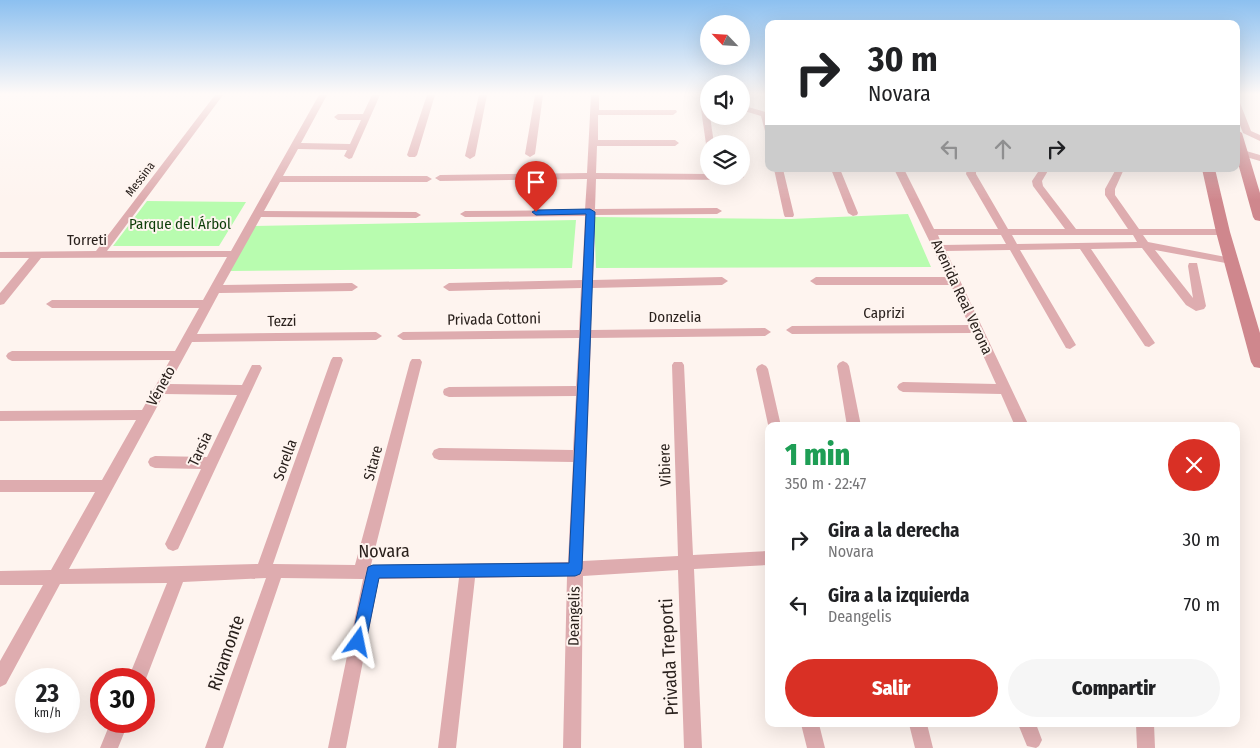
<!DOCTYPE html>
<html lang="es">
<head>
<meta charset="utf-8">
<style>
	body { margin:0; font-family:"Fira Sans Condensed",sans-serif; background:#f6f6f6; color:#202124; height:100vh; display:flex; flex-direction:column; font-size:19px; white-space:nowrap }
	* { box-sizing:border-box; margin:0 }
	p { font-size:16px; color:#757577 }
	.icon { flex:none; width:28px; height:28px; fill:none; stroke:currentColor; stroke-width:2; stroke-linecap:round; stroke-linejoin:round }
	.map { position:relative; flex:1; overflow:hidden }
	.side { position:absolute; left:765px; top:422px; width:475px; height:305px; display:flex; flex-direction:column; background:#fff; border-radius:10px; box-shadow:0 5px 20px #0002 }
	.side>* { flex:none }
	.guide { position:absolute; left:765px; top:20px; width:475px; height:152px; border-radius:10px; box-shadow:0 5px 20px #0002; background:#fff; color:#202124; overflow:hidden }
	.needle { width:32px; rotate:295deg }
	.tools { position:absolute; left:700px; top:15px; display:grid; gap:10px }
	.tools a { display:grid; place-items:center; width:50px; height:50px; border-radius:50%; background:#fff; box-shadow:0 5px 20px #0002; font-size:25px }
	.speed { position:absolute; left:15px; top:668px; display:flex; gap:10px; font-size:25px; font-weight:700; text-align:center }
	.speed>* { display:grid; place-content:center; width:65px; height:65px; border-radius:50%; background:#fff; box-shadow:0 5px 20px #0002; line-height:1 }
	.speed small { font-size:12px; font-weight:400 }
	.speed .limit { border:8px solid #d22; background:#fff; color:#111 }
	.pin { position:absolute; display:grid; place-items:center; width:42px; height:42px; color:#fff; margin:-51px -21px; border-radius:50% 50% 50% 0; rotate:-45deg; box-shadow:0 0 5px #0007 }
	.pin .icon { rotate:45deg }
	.me { position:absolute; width:55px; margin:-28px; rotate:12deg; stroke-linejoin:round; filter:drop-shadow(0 0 4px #0008) }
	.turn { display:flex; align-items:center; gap:18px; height:105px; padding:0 20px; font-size:22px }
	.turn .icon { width:65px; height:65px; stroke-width:2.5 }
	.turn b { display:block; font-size:35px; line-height:42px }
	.lanes { display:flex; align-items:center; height:48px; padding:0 20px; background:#0003; justify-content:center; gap:25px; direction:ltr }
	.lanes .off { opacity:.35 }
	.round { display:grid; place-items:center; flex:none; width:52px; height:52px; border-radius:26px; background:#f6f6f6 }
	.head { display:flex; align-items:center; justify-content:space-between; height:85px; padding:0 20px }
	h1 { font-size:30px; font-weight:800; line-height:38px; color:#1e9e55 }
	.button { display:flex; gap:10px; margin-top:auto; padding:10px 20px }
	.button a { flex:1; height:58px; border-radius:30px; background:#d93025; color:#fff; font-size:20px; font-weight:800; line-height:58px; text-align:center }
	.button a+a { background:#f6f6f6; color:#202124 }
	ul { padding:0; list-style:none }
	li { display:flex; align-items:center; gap:15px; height:65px; padding:0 20px }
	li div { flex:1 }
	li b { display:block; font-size:19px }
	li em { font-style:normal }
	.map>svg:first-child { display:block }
	.green { fill:#b8fcaf }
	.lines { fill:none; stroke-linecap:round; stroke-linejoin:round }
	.street { fill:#deacaf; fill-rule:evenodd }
	.secondary { fill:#cf878d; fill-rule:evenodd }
	.route { fill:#1a73e8; stroke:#114b97 }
	.labels { text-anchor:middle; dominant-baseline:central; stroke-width:4; stroke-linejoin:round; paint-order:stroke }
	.far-street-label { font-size:12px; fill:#2a211d; stroke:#fef4ef }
	.park-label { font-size:15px; fill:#0d3d08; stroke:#fef4ef }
	.street-label { font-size:15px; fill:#2a211d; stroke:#fef4ef }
	.near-street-label { font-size:18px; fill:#2a211d; stroke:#fef4ef }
</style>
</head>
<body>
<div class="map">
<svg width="1260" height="748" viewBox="0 0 1260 748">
	<rect width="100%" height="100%" fill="#fef4ef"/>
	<path class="green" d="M147 201 246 202 219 246H113Z
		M908 214 931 267 596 268 594 217 791 219Z
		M576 220 572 268 230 271 254 226Z"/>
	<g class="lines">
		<path class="street" d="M215 95H223L107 251H231L319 95H327L301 143 350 144 361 120H338L334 117 338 114H363L372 95H380L352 158 349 159 344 156 347 150 298 149 283 176H427L432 179 427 182H280L264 211 416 212 421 215 416 218 261 217 223 285 352 283 358 287 352 291 219 293 197 334 376 332 382 336 376 340 192 342 169 384 242 385 252 365H260L262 368 178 549 173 551 168 549 165 544 201 469 155 468 150 466 148 462 150 458 155 456 207 457 237 395 164 394 69 569 258 564 331 360 333 357H341L343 360 273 564 355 565 410 362 412 359H420L422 362 371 565 568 562 573 462 439 460 434 458 432 454 434 450 439 448 573 450 576 396 449 397 444 395 443 392 444 389 449 387 576 386 579 338 403 340 397 336 403 332 579 330 581 288 449 291 443 287 449 283 582 280 585 216 465 217 460 214 465 211 585 210 587 179 440 181 435 178 440 175 587 173 591 95H599V110H676L677 112 673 115H598V140H675L679 143 675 146H597L596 173 709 174V176H741V175L744 177 739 180 596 179 595 209 717 208 722 211 717 214 595 215 593 280 722 277 728 281 722 285 592 288 591 330 765 328 771 332 765 336 591 338 583 561 678 556 672 365 674 362H682L684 365 693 555 769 551V565L694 569 702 748H684L678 570 583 576 581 748H563L567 576 475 578 456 748H438L459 578 379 579 346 748H328L363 579 281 578 223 748H205L266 578 183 582 144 684V679H128L167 583 60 584 6 684 0 687V661L43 585H0V571L51 570 95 492H0V480H102L136 420 0 421V411L142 410 170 360 12 361 8 359 6 356 8 353 12 351H175L199 308H52L46 304 52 300H203L227 257 41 258 4 304 0 305V293L29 258H0V252L96 251Z
			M427 95H435L417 155 415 157H409L407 155Z
			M479 95H487L475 156 470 159 465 156Z
			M535 95H543L535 154 530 157 525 154Z
			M699 95H707L709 116H710L714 144H709V146L706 144Z
			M1236 101 1240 103 1251 131 1260 135V141L1243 133 1236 115Z
			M741 105 769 113V134L765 131 761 116 741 110Z
			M1236 148 1260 155V161L1236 154Z
			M774 169H783L794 215 793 217H785L784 215Z
			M831 169H840L858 213 857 215 853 216 848 213Z
			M894 169H904L934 229H998L966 174 967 169H976V174L1008 229H1065L1033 186 1032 181 1040 169H1049L1042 181 1043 186 1076 229H1128L1105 195V189L1116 169H1124L1115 189V195L1139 229H1223L1228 232 1223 235H1143L1148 242 1231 258 1236 261 1231 264 1155 250 1193 298 1188 266 1189 263H1197L1206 306 1204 309 1196 311 1186 305 1142 248 1091 249 1153 340 1155 343 1149 347 1145 346 1080 249 1020 250 1076 345 1070 349 1066 348 1010 250 946 251 1029 426H1015L1001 394 903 392 899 390 897 387 899 384 903 382 996 384 973 333 792 334 786 330 792 326 969 325 951 285H816L810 281 816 277H947ZM938 235H1001L1006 244 942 245ZM1012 235H1133L1137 242 1017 244Z
			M843 361 847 363 849 366 861 426H847L837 366 839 363Z
			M762 364 766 366 768 369 781 426H769V429L756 369 758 366Z
			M111 721H129L118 748H100Z
			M801 724H819L825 748H807Z
			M909 724H927L933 748H915Z
			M1018 724H1036L1042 740 1039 746 1036 748 1027 746Z
			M1136 724H1154L1155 748H1137Z"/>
		<path class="secondary" d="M1236 129 1242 133 1260 193V221L1255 220 1253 217 1236 156Z
			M1202 169H1215L1230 232 1260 333V368L1254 367 1251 362 1216 232Z"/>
	</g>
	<linearGradient id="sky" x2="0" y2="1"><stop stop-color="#8cc0f0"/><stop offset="0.47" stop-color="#fffaf8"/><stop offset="1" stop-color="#fffaf8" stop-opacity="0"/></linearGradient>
	<rect width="1260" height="200" fill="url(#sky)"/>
	<path class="route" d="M590 209 595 212 582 569 580 574 575 576 379 578 366 642 364 647 358 650 353 647 351 642 368 567 373 565 569 563 586 214 536 215 532 212 536 210Z"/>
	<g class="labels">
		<g class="far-street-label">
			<text transform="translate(140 179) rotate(-53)">Messina</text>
		</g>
		<g class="park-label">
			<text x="180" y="224">Parque del Árbol</text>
		</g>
		<g class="street-label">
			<text x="87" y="240">Torreti</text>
			<text transform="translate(962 297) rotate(65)">Avenida Real Verona</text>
			<text x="884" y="313">Caprizi</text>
			<text x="675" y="317">Donzelia</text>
			<text transform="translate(494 319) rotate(-1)">Privada Cottoni</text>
			<text transform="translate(282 321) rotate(-1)">Tezzi</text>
			<text transform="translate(161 386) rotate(-61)">Véneto</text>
			<text transform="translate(200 449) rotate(-65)">Tarsia</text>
			<text transform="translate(285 460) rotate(-70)">Sorella</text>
			<text transform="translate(373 463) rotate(-75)">Sitare</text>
			<text transform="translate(665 465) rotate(-92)">Vibiere</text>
			<text transform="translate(574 616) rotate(-89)">Deangelis</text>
		</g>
		<g class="near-street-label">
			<text transform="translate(384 551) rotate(-1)">Novara</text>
			<text transform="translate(226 653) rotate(-71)">Rivamonte</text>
			<text transform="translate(669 657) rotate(-93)">Privada Treporti</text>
		</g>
	</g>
</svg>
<div class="tools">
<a><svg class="needle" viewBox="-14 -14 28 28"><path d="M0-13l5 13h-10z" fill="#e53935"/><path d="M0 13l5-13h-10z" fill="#757577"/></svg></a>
<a><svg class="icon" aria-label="sound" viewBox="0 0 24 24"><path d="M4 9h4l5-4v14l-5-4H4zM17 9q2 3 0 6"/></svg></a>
<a><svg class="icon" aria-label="layers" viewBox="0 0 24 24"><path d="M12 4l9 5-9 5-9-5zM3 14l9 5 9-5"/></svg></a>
</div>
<div class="speed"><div>23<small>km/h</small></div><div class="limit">30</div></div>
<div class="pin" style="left:536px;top:212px;background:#d93025"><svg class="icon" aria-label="arrive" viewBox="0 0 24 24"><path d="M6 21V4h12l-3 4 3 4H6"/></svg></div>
<svg class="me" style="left:358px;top:642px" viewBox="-20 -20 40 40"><path d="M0-17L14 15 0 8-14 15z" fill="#1a73e8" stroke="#fff" stroke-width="4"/></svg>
<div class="guide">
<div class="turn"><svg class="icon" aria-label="right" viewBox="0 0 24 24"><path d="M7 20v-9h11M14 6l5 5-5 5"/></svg><div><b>30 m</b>Novara</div></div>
<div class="lanes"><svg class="icon off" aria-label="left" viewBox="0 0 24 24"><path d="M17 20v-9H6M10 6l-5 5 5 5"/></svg><svg class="icon off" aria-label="ahead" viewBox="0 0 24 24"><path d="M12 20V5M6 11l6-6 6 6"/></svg><svg class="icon" aria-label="right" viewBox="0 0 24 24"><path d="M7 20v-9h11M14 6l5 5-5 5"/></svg></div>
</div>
<section class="side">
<div class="head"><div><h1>1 min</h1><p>350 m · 22:47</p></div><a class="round" style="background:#d93025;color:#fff"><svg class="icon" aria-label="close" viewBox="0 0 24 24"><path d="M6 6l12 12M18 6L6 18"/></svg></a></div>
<ul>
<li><svg class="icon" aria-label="right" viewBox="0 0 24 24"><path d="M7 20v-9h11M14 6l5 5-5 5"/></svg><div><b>Gira a la derecha</b><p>Novara</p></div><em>30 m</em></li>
<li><svg class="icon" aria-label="left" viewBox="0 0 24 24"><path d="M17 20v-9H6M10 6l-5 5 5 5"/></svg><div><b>Gira a la izquierda</b><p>Deangelis</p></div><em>70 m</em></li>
</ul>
<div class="button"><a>Salir</a><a>Compartir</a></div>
</section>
</div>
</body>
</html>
